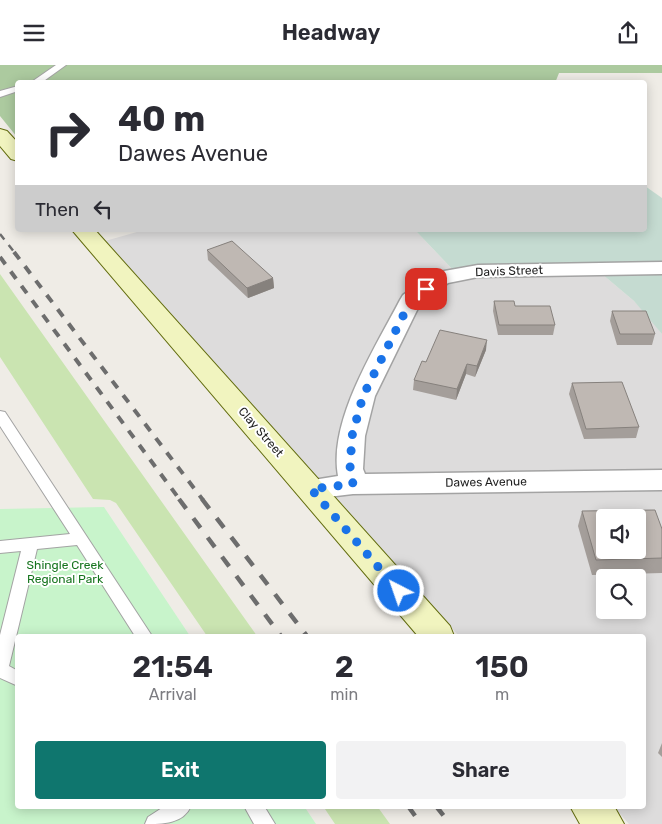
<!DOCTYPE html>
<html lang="en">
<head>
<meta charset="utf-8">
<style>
	body { margin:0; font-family:Rubik,sans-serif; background:#f2f2f3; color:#2b2b33; height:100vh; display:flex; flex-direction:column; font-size:19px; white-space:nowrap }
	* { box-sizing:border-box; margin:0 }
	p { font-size:16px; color:#7c7c81 }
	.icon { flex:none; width:28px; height:28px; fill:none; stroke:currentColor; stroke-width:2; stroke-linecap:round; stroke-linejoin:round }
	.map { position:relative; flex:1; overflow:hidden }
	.drawer { position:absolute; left:15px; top:569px; width:631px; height:175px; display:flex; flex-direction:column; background:#fff; border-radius:5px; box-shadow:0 2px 12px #0003 }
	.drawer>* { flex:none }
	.guide { position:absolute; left:15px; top:15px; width:632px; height:152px; border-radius:5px; box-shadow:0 2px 12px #0003; background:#fff; color:#2b2b33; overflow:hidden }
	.tools { position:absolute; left:596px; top:444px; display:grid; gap:10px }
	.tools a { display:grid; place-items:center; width:50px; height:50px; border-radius:5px; background:#fff; box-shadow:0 2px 12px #0003; font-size:25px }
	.pin { position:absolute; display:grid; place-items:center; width:42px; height:42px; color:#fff; margin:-21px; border-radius:10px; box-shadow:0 2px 8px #0006 }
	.me { position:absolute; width:55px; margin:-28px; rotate:319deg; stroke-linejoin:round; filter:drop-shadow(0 0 4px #0008) }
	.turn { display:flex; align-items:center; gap:18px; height:105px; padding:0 20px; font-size:22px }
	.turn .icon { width:65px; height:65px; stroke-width:2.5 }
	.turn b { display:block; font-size:35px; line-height:42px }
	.then { display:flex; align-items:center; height:48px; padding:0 20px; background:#0003; gap:10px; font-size:19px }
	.eta { display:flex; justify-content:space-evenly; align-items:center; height:85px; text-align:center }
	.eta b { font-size:30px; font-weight:600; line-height:35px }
	.button { display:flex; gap:10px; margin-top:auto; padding:10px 20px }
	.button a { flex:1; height:58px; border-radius:5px; background:#0f766e; color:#fff; font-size:20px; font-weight:600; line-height:58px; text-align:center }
	.button a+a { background:#f2f2f3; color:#2b2b33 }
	header { display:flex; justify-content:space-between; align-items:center; height:65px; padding:0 20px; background:#fff; font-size:22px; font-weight:600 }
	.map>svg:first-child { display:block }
	.residential { fill:#dddcdc; fill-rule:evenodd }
	.grass { fill:#cae4b1 }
	.forest { fill:#acca9f }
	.wetland { fill:#c5dbd1 }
	.park { fill:#c8f4cb }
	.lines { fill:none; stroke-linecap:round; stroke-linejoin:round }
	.lane-casing { stroke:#a3a3a3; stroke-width:2 }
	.street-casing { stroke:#a3a3a3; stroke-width:3 }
	.secondary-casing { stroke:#636d0f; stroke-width:2 }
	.lane { fill:#fff; fill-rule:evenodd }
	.street { fill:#fff; fill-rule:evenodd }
	.secondary { fill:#f1f4bf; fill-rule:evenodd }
	.rail-far2 { stroke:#6d6d6d; stroke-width:2.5; stroke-dasharray:7 7; stroke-linecap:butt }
	.rail-far1 { stroke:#6d6d6d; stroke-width:4; stroke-dasharray:9 9; stroke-linecap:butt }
	.rail { stroke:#6d6d6d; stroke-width:4.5; stroke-dasharray:12 12; stroke-linecap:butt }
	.wall { fill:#a49e9a }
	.shaded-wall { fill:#86817d }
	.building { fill:#bfb8b3; stroke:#86817d; fill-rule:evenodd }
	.route { stroke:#1a73e8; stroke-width:9; stroke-dasharray:0 16.2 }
	.labels { text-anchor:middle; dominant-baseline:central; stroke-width:4; stroke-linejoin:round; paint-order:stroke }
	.street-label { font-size:12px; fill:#1f1f1f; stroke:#fff }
	.park-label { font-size:12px; fill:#16741e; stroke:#fff }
</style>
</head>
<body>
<header><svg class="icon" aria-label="menu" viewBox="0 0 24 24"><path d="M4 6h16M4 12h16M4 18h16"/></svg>Headway<svg class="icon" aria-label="share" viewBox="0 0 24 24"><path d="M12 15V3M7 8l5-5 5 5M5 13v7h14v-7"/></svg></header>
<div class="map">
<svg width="662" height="759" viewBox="0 0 662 759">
	<rect width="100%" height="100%" fill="#efece6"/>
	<path class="residential" d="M144 165H415L456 208 602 209 634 236 652 256 662 269V759H629L613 741H644V571H459L105 176ZM605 452H638V485H605ZM605 512H638V545H605Z"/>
	<path class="grass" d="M0 209 257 571H207L116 438 110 435 93 434 0 292Z
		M323 741H377L390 759H335Z"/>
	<path class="forest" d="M0 0H662V8H559L555 18H18L17 72 0 51Z"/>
	<path class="wetland" d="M645 121 662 133V269L634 236 602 209 456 208 415 165H645Z"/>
	<path class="park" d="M104 442 190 571H18V741H304L316 759H0V444Z"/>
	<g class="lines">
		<defs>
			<path id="lane" d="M56 0H66L41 18H30Z
				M18 21V26L0 32V26Z
				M0 346 5 347 152 571H135L77 480 37 484 9 601 18 606V621L0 613V570L21 486 0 488V476L70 469 0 361Z
				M165 741H191C183 759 163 759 145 759L148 752Z
				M244 741H264L275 759H254Z"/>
			<path id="street" d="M662 197V209L478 212 448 218 420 239 375 331 365 371 363 404 365 409 662 405V425L353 429 311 434 301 431 297 424 301 417 338 411C328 356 375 283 400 235L403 230 433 208 478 200Z"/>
			<path id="secondary" d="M0 64 7 66 18 78V96L11 94 0 81Z
				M72 165H95L450 561 454 571H418Z
				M570 741H614L624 759H580Z"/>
		</defs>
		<use href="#lane" class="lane-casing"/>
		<use href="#street" class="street-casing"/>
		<use href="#secondary" class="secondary-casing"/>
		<use href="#lane" class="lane"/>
		<use href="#street" class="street"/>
		<use href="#secondary" class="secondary"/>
		<path class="rail-far2" d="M0 169 15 188"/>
		<path class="rail-far1" d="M14 187 203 435
			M0 192 180 435"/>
		<path class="rail" d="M179 434 281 571
			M202 434 307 571
			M408 741 421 759
			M436 741 450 759"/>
	</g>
	<path class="wall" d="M207 185 273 213 274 223 248 233 208 195Z
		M494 236 515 241 555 260 553 270H498L493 246Z
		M612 246 655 269 652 280H617L610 256Z
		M486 285 475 312 466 309 456 335 413 325 414 315 426 297Z
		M572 318 639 362 636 373 584 374 569 329Z
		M582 446 662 464V508L592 510 578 461Z
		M662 678V692L658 688Z"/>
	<path class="shaded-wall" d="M273 213 274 223 248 233 247 223Z
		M487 275 486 285 475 312 477 301Z
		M467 299 466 309 456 335 457 324Z"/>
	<path class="building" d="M232 176 273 213 247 223 207 185Z
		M494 236H514L515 241H550L555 260H499Z
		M612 246H646L655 269H620Z
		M440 265 487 275 477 301 467 299 457 324 414 315 422 296 426 297Z
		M622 317 639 362 586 364 572 318Z
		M655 445 662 464V493L596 495 582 446ZM605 452H638V485H605Z"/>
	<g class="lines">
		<path class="route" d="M399 526 311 424 353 419 350 404 352 371 363 331 411 235 426 224"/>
	</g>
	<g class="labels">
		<g class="street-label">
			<text transform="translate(509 206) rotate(-2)">Davis Street</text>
			<text transform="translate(261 367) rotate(49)">Clay Street</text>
			<text transform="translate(486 417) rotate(-1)">Dawes Avenue</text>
		</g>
		<g class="park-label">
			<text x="65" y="500">Shingle Creek<tspan x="65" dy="14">Regional Park</tspan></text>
		</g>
	</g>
</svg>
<div class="tools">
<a><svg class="icon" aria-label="sound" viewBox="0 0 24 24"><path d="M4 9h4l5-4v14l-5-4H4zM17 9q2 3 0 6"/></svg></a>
<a><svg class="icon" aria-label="search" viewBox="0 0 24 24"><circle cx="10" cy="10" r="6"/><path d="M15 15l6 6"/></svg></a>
</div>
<div class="pin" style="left:426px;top:224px;background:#d93025"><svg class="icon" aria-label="arrive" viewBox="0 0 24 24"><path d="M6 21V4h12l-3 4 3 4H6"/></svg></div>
<svg class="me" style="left:399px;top:526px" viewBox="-20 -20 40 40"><circle r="17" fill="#1a73e8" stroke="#fff" stroke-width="3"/><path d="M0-11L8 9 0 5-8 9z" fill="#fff"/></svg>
<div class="guide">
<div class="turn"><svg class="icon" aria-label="right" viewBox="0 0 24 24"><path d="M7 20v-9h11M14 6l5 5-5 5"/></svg><div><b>40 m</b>Dawes Avenue</div></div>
<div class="then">Then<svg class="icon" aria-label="left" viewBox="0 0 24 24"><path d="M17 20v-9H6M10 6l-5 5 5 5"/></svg></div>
</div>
<section class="drawer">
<div class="eta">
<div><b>21:54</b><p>Arrival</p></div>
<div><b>2</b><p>min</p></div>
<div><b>150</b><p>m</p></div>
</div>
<div class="button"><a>Exit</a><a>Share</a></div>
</section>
</div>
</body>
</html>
